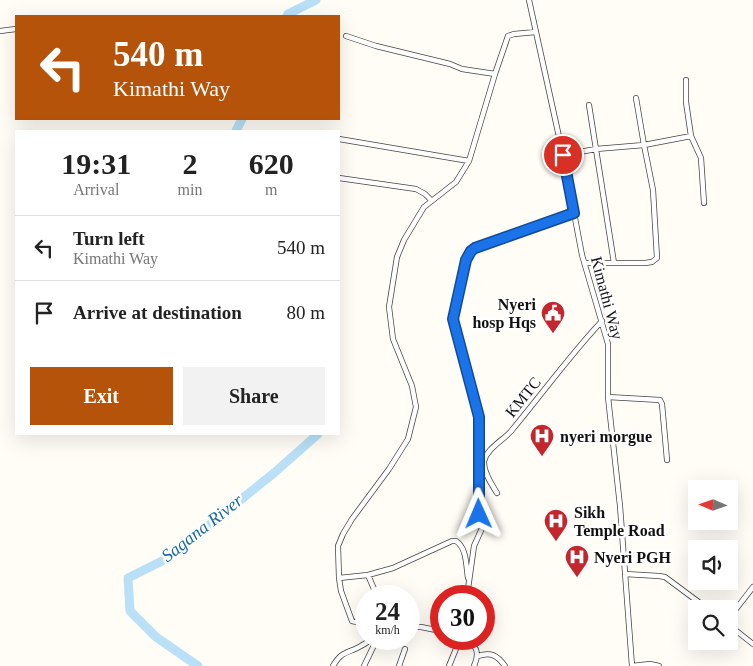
<!DOCTYPE html>
<html lang="en">
<head>
<meta charset="utf-8">
<style>
	body { margin:0; font-family:Georgia,serif; background:#f2f2f2; color:#222; height:100vh; display:flex; flex-direction:column; font-size:19px; white-space:nowrap }
	* { box-sizing:border-box; margin:0 }
	p { font-size:16px; color:#767676 }
	.icon { flex:none; width:28px; height:28px; fill:none; stroke:currentColor; stroke-width:2; stroke-linecap:round; stroke-linejoin:round }
	.map { position:relative; flex:1; overflow:hidden }
	.drawer { position:absolute; left:15px; top:130px; width:325px; height:305px; display:flex; flex-direction:column; background:#fff; border-radius:0px; box-shadow:0 5px 20px #0002 }
	.drawer>* { flex:none }
	.top-card { position:absolute; left:15px; top:15px; width:325px; height:105px; border-radius:0px; box-shadow:0 5px 20px #0002; background:#b45309; color:#fff; overflow:hidden }
	.needle { width:32px; rotate:272deg }
	.fabs { position:absolute; left:688px; top:480px; display:grid; gap:10px }
	.fabs a { display:grid; place-items:center; width:50px; height:50px; border-radius:0px; background:#fff; box-shadow:0 5px 20px #0002; font-size:25px }
	.speed { position:absolute; left:355px; top:585px; display:flex; gap:10px; font-size:25px; font-weight:700; text-align:center }
	.speed>* { display:grid; place-content:center; width:65px; height:65px; border-radius:50%; background:#fff; box-shadow:0 5px 20px #0002; line-height:1 }
	.speed small { font-size:12px; font-weight:400 }
	.speed .limit { border:8px solid #d22; background:#fff; color:#111 }
	.pin { position:absolute; display:grid; place-items:center; width:42px; height:42px; color:#fff; margin:-21px; border:2px solid #fff; border-radius:50%; box-shadow:0 1px 5px #0007 }
	.me { position:absolute; width:55px; margin:-28px; rotate:359deg; stroke-linejoin:round; filter:drop-shadow(0 0 4px #0008) }
	.turn { display:flex; align-items:center; gap:18px; height:105px; padding:0 15px; font-size:22px }
	.turn .icon { width:65px; height:65px; stroke-width:2.5 }
	.turn b { display:block; font-size:35px; line-height:42px }
	.eta { display:flex; justify-content:space-evenly; align-items:center; height:85px; text-align:center }
	.eta b { font-size:30px; font-weight:700; line-height:35px }
	.primary-button { display:flex; gap:10px; margin-top:auto; padding:10px 15px }
	.primary-button a { flex:1; height:58px; border-radius:0px; background:#b45309; color:#fff; font-size:20px; font-weight:700; line-height:58px; text-align:center }
	.primary-button a+a { background:#f2f2f2; color:#222 }
	ul { padding:0; list-style:none }
	li { display:flex; align-items:center; gap:15px; height:65px; padding:0 15px; border-top:1px solid #e0e0e0 }
	li div { flex:1 }
	li b { display:block; font-size:19px }
	li em { font-style:normal }
	.map>svg:first-child { display:block }
	.lines { fill:none; stroke-linecap:round; stroke-linejoin:round }
	.river { stroke:#b9e0f7; stroke-width:9 }
	.street-casing { stroke:#444; stroke-width:6 }
	.street { stroke:#fff; stroke-width:4.5 }
	.route-casing { stroke:#114b97; stroke-width:12 }
	.route { stroke:#1a73e8; stroke-width:9 }
	.labels { text-anchor:middle; dominant-baseline:central; stroke-width:5; stroke-linejoin:round; paint-order:stroke }
	.street-label { font-size:16px; fill:#111; stroke:#fff }
	.poi-label { font-size:16px; font-weight:bold; fill:#111; stroke:#fff; text-anchor:start }
	.water-label { font-size:18px; font-style:italic; fill:#1768a6; stroke:#fff }
</style>
</head>
<body>
<div class="map">
<svg width="753" height="666" viewBox="0 0 753 666">
	<rect width="100%" height="100%" fill="#fffdf5"/>
	<g class="lines">
		<path class="river" d="M287 16 288 14 316 0
			M236 131 242 119
			M198 666 156 637 130 611 128 578 168 558 274 473 318 434"/>
		<defs>
			<path id="street" d="M529 0 563 155 582 255 608 344V397L620 506 632 666 650 664 659 666
				M0 31 16 29
				M346 36 376 46 450 64 462 69 495 74
				M686 80V102L691 136 701 158 704 203
				M636 98 644 145 691 136
				M589 105 614 263
				M339 139 469 161
				M563 155 596 149 644 145 653 190 657 258 652 262 645 263H585
				M339 178 416 189 425 194 431 200
				M608 397 660 400 662 404 667 460
				M497 493C492 485 483 472 484 461 487 448 504 440 512 430 542 394 570 355 602 321
				M625 574 659 576 665 577 708 609
				M368 575 377 596
				M339 578 368 575 393 568 452 541H456C467 548 466 566 468 578
				M467 596 474 546 483 526 478 508 479 417 453 319 466 260 468 254 475 248 574 213
				M729 618 753 587
				M366 624 352 621 341 591 339 578 338 546 343 534 352 519 389 469 408 439 416 407 412 386 393 339 389 307 397 257 404 240 424 207 456 182 469 161 495 74 508 36 514 34 536 32
				M729 625 753 644
				M409 627H421L441 631
				M465 639C477 645 480 653 474 666
				M478 656C491 652 497 655 505 666
				M333 666C340 654 343 654 355 649 362 646 367 642 373 639
				M364 666 377 639
				M399 666 405 649
				M449 666 460 639"/>
		</defs>
		<use href="#street" class="street-casing"/>
		<use href="#street" class="street"/>
	</g>
	<g class="lines">
		<defs>
			<path id="route" d="M479 514V417L453 319 466 260 471 251 475 248 574 213 563 155"/>
		</defs>
		<use href="#route" class="route-casing"/>
		<use href="#route" class="route"/>
	</g>
	<defs>
		<symbol id="civic-pin" viewBox="-11 -11 22 30"><path d="M0 17L-7.5 6A9.5 9.5 0 1 1 7.5 6Z" fill="#c4262e" stroke="#fff"/><path d="M-.6-6.5H3V-4.5H.6V-3L4-1V1h2V6H-6V1h2V-1L-.6-3ZM-1.2 2.5V6h2.4V2.5Z" fill="#fff"/></symbol>
		<symbol id="hospital-pin" viewBox="-11 -11 22 30"><path d="M0 17L-7.5 6A9.5 9.5 0 1 1 7.5 6Z" fill="#c4262e" stroke="#fff"/><path d="M-5-5h3v3.5h4V-5h3V5h-3V1.5h-4V5h-3Z" fill="#fff"/></symbol>
	</defs>
	<g fill-rule="evenodd">
		<use href="#civic-pin" x="539" y="299" width="28" height="38"/>
		<use href="#hospital-pin" x="528" y="422" width="28" height="38"/>
		<use href="#hospital-pin" x="542" y="507" width="28" height="38"/>
		<use href="#hospital-pin" x="563" y="543" width="28" height="38"/>
	</g>
	<g class="labels">
		<g class="street-label">
			<text transform="translate(607 298) rotate(75)">Kimathi Way</text>
			<text transform="translate(523 397) rotate(-51)">KMTC</text>
		</g>
		<g class="poi-label">
			<text x="536" y="304" text-anchor="end">Nyeri<tspan x="536" dy="18">hosp Hqs</tspan></text>
			<text x="560" y="436">nyeri morgue</text>
			<text x="574" y="512">Sikh<tspan x="574" dy="18">Temple Road</tspan></text>
			<text x="594" y="557">Nyeri PGH</text>
		</g>
		<g class="water-label">
			<text transform="translate(202 528) rotate(-38)">Sagana River</text>
		</g>
	</g>
</svg>
<div class="fabs">
<a><svg class="needle" viewBox="-14 -14 28 28"><path d="M0-13l5 13h-10z" fill="#e53935"/><path d="M0 13l5-13h-10z" fill="#767676"/></svg></a>
<a><svg class="icon" aria-label="sound" viewBox="0 0 24 24"><path d="M4 9h4l5-4v14l-5-4H4zM17 9q2 3 0 6"/></svg></a>
<a><svg class="icon" aria-label="search" viewBox="0 0 24 24"><circle cx="10" cy="10" r="6"/><path d="M15 15l6 6"/></svg></a>
</div>
<div class="speed"><div>24<small>km/h</small></div><div class="limit">30</div></div>
<div class="pin" style="left:563px;top:155px;background:#d93025"><svg class="icon" aria-label="arrive" viewBox="0 0 24 24"><path d="M6 21V4h12l-3 4 3 4H6"/></svg></div>
<svg class="me" style="left:479px;top:514px" viewBox="-20 -20 40 40"><path d="M0-17L14 15 0 8-14 15z" fill="#1a73e8" stroke="#fff" stroke-width="4"/></svg>
<div class="top-card">
<div class="turn"><svg class="icon" aria-label="left" viewBox="0 0 24 24"><path d="M17 20v-9H6M10 6l-5 5 5 5"/></svg><div><b>540 m</b>Kimathi Way</div></div>
</div>
<section class="drawer">
<div class="eta">
<div><b>19:31</b><p>Arrival</p></div>
<div><b>2</b><p>min</p></div>
<div><b>620</b><p>m</p></div>
</div>
<ul>
<li><svg class="icon" aria-label="left" viewBox="0 0 24 24"><path d="M17 20v-9H6M10 6l-5 5 5 5"/></svg><div><b>Turn left</b><p>Kimathi Way</p></div><em>540 m</em></li>
<li><svg class="icon" aria-label="arrive" viewBox="0 0 24 24"><path d="M6 21V4h12l-3 4 3 4H6"/></svg><div><b>Arrive at destination</b></div><em>80 m</em></li>
</ul>
<div class="primary-button"><a>Exit</a><a>Share</a></div>
</section>
</div>
</body>
</html>
